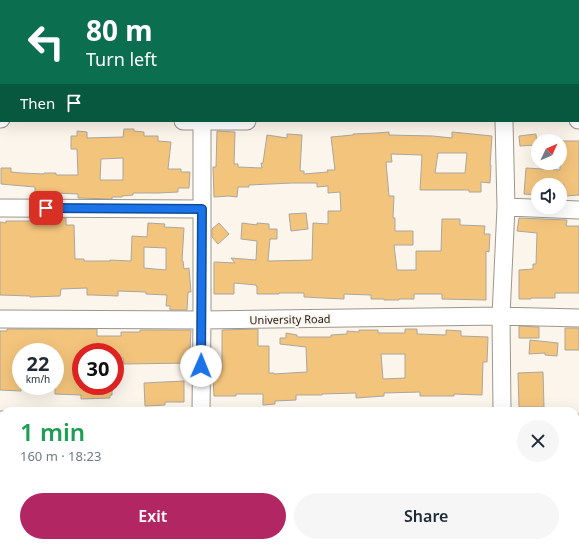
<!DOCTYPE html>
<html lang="en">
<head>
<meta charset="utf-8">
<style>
	body { margin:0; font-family:"Noto Sans",sans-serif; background:#f6f6f7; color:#1f2937; height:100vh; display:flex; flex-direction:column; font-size:15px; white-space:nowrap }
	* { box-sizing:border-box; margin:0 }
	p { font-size:13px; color:#747a83 }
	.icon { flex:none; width:22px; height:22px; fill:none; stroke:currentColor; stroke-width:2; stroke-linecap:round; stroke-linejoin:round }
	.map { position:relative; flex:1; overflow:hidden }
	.panel { position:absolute; left:0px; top:407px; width:579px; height:140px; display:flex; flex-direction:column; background:#fff; border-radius:12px 12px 0 0; box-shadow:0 4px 16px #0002 }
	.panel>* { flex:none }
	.banner { position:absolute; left:0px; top:0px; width:579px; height:122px; box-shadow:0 4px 16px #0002; background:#0b6e4f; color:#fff; overflow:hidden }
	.needle { width:26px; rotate:46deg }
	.tools { position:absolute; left:531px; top:134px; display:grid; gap:8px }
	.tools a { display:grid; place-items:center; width:36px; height:36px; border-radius:50%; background:#fff; box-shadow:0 4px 16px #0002; font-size:20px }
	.speed { position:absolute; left:12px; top:343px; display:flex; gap:8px; font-size:20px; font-weight:700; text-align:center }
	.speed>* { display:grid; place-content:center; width:52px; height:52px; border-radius:50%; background:#fff; box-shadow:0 4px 16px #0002; line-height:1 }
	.speed small { font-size:10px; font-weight:400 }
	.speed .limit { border:6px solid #d22; background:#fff; color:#111 }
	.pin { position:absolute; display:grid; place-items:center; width:34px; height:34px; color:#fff; margin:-17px; border-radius:8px; box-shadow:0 2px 6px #0006 }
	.me { position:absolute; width:44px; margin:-22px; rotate:1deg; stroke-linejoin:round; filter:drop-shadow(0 0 3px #0008) }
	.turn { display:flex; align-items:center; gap:14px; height:84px; padding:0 20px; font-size:18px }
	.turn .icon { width:52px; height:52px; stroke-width:2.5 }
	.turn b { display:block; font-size:28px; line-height:34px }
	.then { display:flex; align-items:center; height:38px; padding:0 20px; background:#0003; gap:8px; font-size:15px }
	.round { display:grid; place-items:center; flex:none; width:42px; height:42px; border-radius:21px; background:#f6f6f7 }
	.head { display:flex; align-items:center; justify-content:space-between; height:68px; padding:0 20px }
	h1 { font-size:24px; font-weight:600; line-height:30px; color:#1e9e55 }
	.button { display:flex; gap:8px; margin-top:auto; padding:8px 20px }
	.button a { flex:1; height:46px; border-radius:24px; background:#b22663; color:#fff; font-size:16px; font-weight:600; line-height:46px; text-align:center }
	.button a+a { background:#f6f6f7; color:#1f2937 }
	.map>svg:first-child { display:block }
	.building { fill:#f3c47c; stroke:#aca69d; fill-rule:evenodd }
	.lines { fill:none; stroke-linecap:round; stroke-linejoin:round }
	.minor-casing { stroke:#9c968d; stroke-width:19 }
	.minor { stroke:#fff; stroke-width:17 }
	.route-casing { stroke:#114b97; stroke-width:10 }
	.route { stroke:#1a73e8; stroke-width:7 }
	.labels { text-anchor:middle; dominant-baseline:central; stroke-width:4; stroke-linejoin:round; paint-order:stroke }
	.street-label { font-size:11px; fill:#1b1915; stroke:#fcf5eb }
</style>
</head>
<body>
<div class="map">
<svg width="579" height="547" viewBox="0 0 579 547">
	<rect width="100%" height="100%" fill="#fcf5eb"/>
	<path class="building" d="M124 129H134V131L144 132V136H158V141L171 142 168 169H181V172H190L189 188H178V192L158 193H133V195L122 196V197H112V199L78 198V194L55 193V198H45V193L35 192V187L1 184V168H11V172L22 173 44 174V173H56V175H78L77 149H71V136H77V131L87 132V138L123 137ZM123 158V180H100L101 159Z
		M217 131 235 132 234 164H238V167L262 168 261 163H263L267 135 287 138V134L302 135 300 171H304V174L328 172 327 170H335L331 137 353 135V134L377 133 389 132V135L433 136 452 138V132L492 136 490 165H491L490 183 481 182V192H469V190H420L422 155 391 154 392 162H386L389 196H394L393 218H395V231H413V245H394L397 270H416V251H441L442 219H460V225L485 226 484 234H490L489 252 486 251V300L442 299V294H414V299H399V300H384V299H371V295L344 294V299L304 297V293H279V294H257V286H256V285L234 283V294H214V262L235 263 231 258 256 260 257 241 241 239 242 223 257 225V223L269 224V229H277V239H270L268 261 312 260 313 223 328 224V211H341L340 192 328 193V186L317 187V183H292L249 185V187H238L237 197 229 196 214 197 213 167H216ZM438 153H467L465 173H435Z
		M536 134 537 145 520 146 519 136Z
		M560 141H579V195L565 196 564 184 538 185V195L524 194 526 168 560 170Z
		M306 213 308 229 291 231 289 214Z
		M31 218H66V225H74L75 259H84V261H110V260L131 261 132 236 147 237 148 223 165 224 164 227 184 228 182 261H183L184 269 189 268 191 292H188L187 310H170V306H166L167 295 146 294V292L118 291V296L93 295H87V288L61 289 60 296 30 297V296L0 295V222L6 223V221H31ZM144 247 166 248V270L144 268Z
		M519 218 567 220 566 226H579V293H555V298H531V299H519V270L533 269V264H536L537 233 517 231Z
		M219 223 229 234 218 244 212 237V229Z
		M519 326 539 327V338H519Z
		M565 328H579V350H565Z
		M7 329H97V336H121V332H140V330H191L190 350H192V363L124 364 123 358H115V352H81V386H112V395H110V398L81 399V395L55 394V352H21V391L0 390V331H7Z
		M258 329V346H269V373H274V374L307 372 306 347 280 344V338H286V333L297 335V337H331V335L347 334V331L359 332V330H378V333H405V329H417V334L446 335V330L461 331V336L488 337 487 362H483L482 395 454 394V396H420V392L384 393V396L356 398V393L322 394V395H296V400L275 401V404L263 405V394H236V396H214L213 376H215V370H222V330ZM381 354H405V378L383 379Z
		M530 340 558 343 557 356 545 355V353L529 354Z
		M543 372 544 407H519L518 373Z
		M184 381V402H165V405L145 406 144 383Z"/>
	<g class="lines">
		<defs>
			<path id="minor" d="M202 1V0
				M503 1 504 0
				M0 13H1
				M578 17H579
				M0 119H1
				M578 120H579
				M183 121H247
				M506 207 579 210
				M0 208 202 209
				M0 319 202 320 501 316 579 318
				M201 411 202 320V121
				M502 411 501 316 506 207 504 121
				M0 420H4
				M575 423H579
				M0 529H4
				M199 547V543"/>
		</defs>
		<use href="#minor" class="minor-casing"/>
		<use href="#minor" class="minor"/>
	</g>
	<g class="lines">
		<defs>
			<path id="route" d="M46 208 202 209 201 366"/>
		</defs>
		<use href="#route" class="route-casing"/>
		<use href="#route" class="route"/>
	</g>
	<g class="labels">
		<g class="street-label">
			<text transform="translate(290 319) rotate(-1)">University Road</text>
		</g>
	</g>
</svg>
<div class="tools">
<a><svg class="needle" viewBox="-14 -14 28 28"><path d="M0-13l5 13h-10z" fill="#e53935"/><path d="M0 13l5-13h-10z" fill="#747a83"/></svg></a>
<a><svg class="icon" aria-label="sound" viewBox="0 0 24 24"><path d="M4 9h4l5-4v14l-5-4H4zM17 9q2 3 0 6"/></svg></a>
</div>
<div class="speed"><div>22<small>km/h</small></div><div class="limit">30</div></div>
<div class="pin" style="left:46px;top:208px;background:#d93025"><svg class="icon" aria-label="arrive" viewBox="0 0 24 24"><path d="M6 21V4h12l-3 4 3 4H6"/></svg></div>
<svg class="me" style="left:201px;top:366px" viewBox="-20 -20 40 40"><circle r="19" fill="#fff"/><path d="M0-13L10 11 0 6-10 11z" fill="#1a73e8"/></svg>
<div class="banner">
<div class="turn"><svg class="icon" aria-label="left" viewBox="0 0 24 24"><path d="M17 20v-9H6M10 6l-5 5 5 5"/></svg><div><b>80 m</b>Turn left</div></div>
<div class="then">Then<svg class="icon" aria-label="arrive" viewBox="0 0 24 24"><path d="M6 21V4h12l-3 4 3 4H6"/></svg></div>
</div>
<section class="panel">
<div class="head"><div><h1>1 min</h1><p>160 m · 18:23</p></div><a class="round"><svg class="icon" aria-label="close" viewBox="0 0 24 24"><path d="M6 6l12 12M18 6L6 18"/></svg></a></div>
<div class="button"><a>Exit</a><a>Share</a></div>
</section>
</div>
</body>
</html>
